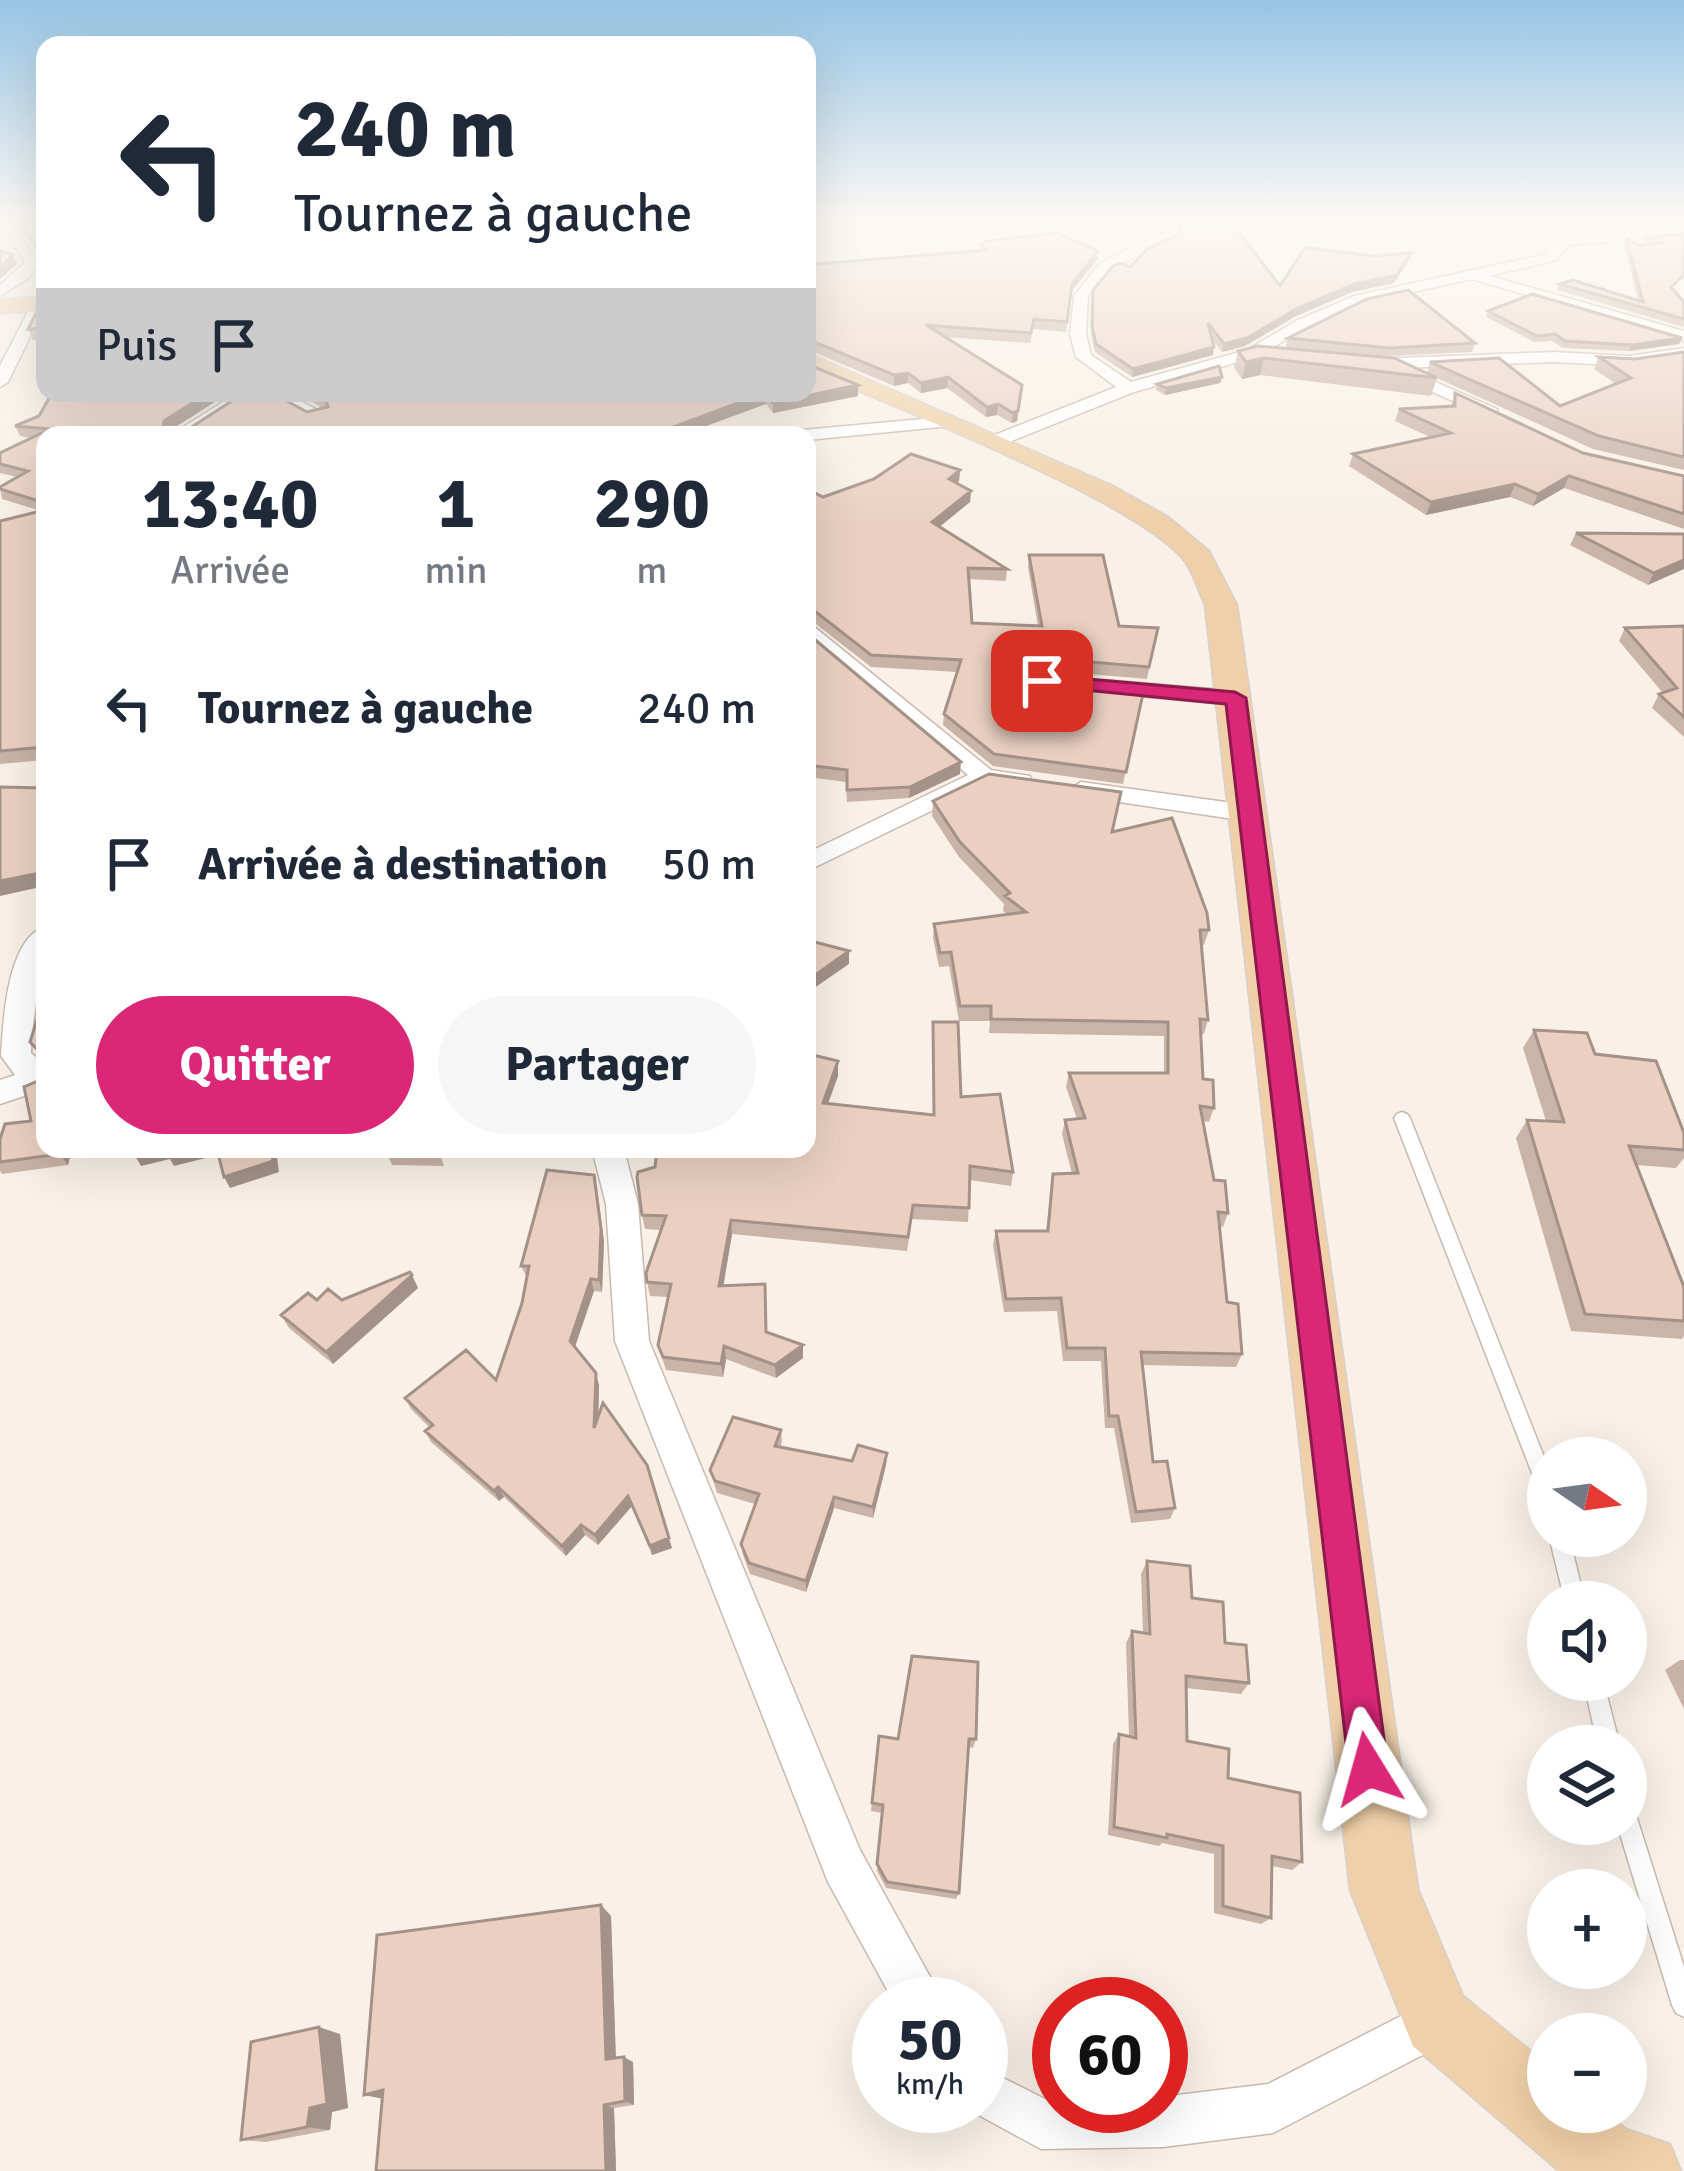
<!DOCTYPE html>
<html lang="fr">
<head>
<meta charset="utf-8">
<style>
	body { margin:0; font-family:Signika,sans-serif; background:#f6f6f7; color:#1f2937; height:100vh; display:flex; flex-direction:column; font-size:45px; white-space:nowrap }
	* { box-sizing:border-box; margin:0 }
	p { font-size:39px; color:#747a83 }
	.icon { flex:none; width:66px; height:66px; fill:none; stroke:currentColor; stroke-width:2; stroke-linecap:round; stroke-linejoin:round }
	.map { position:relative; flex:1; overflow:hidden }
	.details { position:absolute; left:36px; top:426px; width:780px; height:732px; display:flex; flex-direction:column; background:#fff; border-radius:24px; box-shadow:0 12px 48px #0002 }
	.details>* { flex:none }
	.hud { position:absolute; left:36px; top:36px; width:780px; height:366px; border-radius:24px; box-shadow:0 12px 48px #0002; background:#fff; color:#1f2937; overflow:hidden }
	.needle { width:78px; rotate:103deg }
	.buttons { position:absolute; left:1527px; top:1437px; display:grid; gap:24px }
	.buttons a { display:grid; place-items:center; width:120px; height:120px; border-radius:50%; background:#fff; box-shadow:0 12px 48px #0002; font-size:60px }
	.speed { position:absolute; left:852px; top:1977px; display:flex; gap:24px; font-size:60px; font-weight:700; text-align:center }
	.speed>* { display:grid; place-content:center; width:156px; height:156px; border-radius:50%; background:#fff; box-shadow:0 12px 48px #0002; line-height:1 }
	.speed small { font-size:30px; font-weight:400 }
	.speed .limit { border:18px solid #d22; background:#fff; color:#111 }
	.pin { position:absolute; display:grid; place-items:center; width:102px; height:102px; color:#fff; margin:-51px; border-radius:24px; box-shadow:0 6px 18px #0006 }
	.me { position:absolute; width:132px; margin:-66px; rotate:352deg; stroke-linejoin:round; filter:drop-shadow(0 0 9px #0008) }
	.turn { display:flex; align-items:center; gap:42px; height:252px; padding:0 60px; font-size:54px }
	.turn .icon { width:156px; height:156px; stroke-width:2.5 }
	.turn b { display:block; font-size:84px; line-height:102px }
	.then { display:flex; align-items:center; height:114px; padding:0 60px; background:#0003; gap:24px; font-size:45px }
	.eta { display:flex; justify-content:space-evenly; align-items:center; height:204px; text-align:center }
	.eta b { font-size:72px; font-weight:700; line-height:84px }
	.action { display:flex; gap:24px; margin-top:auto; padding:24px 60px }
	.action a { flex:1; height:138px; border-radius:72px; background:#db2777; color:#fff; font-size:48px; font-weight:700; line-height:138px; text-align:center }
	.action a+a { background:#f6f6f7; color:#1f2937 }
	ul { padding:0; list-style:none }
	li { display:flex; align-items:center; gap:36px; height:156px; padding:0 60px }
	li div { flex:1 }
	li b { display:block; font-size:45px }
	li em { font-style:normal }
	.map>svg:first-child { display:block }
	.lines { fill:none; stroke-linecap:round; stroke-linejoin:round }
	.service-casing { stroke:#c9b9ae; stroke-width:3 }
	.minor-casing { stroke:#c9b9ae; stroke-width:3 }
	.primary-casing { stroke:#d7d0ce; stroke-width:3 }
	.service { fill:#fff; fill-rule:evenodd }
	.minor { fill:#fff; fill-rule:evenodd }
	.primary { fill:#efd0a8; fill-rule:evenodd }
	.wall { fill:#cab3a7 }
	.shaded-wall { fill:#a49288 }
	.building { fill:#ebd0c2; stroke:#a49288; stroke-width:3 }
	.route { fill:#db2777; stroke:#8e194d; stroke-width:3 }
</style>
</head>
<body>
<div class="map">
<svg width="1684" height="2171" viewBox="0 0 1684 2171">
	<rect width="100%" height="100%" fill="#f9f1e7"/>
	<g class="lines">
		<defs>
			<path id="service" d="M1402 1112 1407 1114 1410 1118 1548 1467V1500L1541 1497 1539 1491 1394 1118 1397 1114Z
				M1549 1536H1569L1585 1602H1565Z
				M1583 1680H1603L1620 1746H1598Z
				M1626 1807 1634 1810 1637 1818 1684 1967V2017L1676 2013 1672 2005 1617 1824H1626Z"/>
			<path id="minor" d="M0 219H9L39 263 29 278 0 296V285L25 263Z
				M1172 220 1179 224 1175 237 1109 270 1088 296 1086 334 1091 355 1131 382 1247 350 1296 321 1354 296 1546 254 1559 238 1684 228V236L1568 245 1556 260 1490 276 1684 331V341L1472 279 1363 303 1306 327 1259 356 1134 392 999 446H987V438L1116 387 1076 357 1070 334 1074 296 1099 264 1164 232Z
				M33 302 45 306 8 382 0 387V366Z
				M1684 348V358L1629 366 1553 362 1404 368 1497 409V417L1491 418 1392 374V368L1365 364 1373 359 1553 352 1629 356Z
				M237 393H257L192 435H171Z
				M264 393H285L327 415 312 419Z
				M944 417 950 418V426L807 440V435H794L803 430Z
				M807 621 991 770 1030 776V786L987 784 807 871V853L968 775 807 638Z
				M1104 680 1235 691 1246 698 1235 705 1096 692 1093 687Z
				M1081 782 1247 805 1259 813 1247 821 1072 795 1069 790Z
				M45 927C45 969 32 1009 31 1053L45 1065V1089L0 1104V1080L15 1075 1 1056C3 1022 7 938 45 927Z
				M592 1149H624L638 1204 649 1341 860 1850 945 2004H895L828 1882 615 1341 606 1204Z
				M1438 1997 1455 2004 1462 2021 1455 2038 1273 2133 1163 2147 1041 2149 962 2106H981V2067L1045 2099H1059V2106H1161V2097L1268 2084Z"/>
			<path id="primary" d="M45 297V311L0 313V299Z
				M807 353 1115 487 1168 517 1209 551 1237 605 1418 1889 1463 1996 1548 2065V2112H1606L1626 2129 1670 2144 1681 2171H1559L1413 2046 1350 1890 1205 605C1199 592 1194 575 1186 563 1144 503 885 404 807 369Z"/>
		</defs>
		<use href="#service" class="service-casing"/>
		<use href="#minor" class="minor-casing"/>
		<use href="#primary" class="primary-casing"/>
		<use href="#service" class="service"/>
		<use href="#minor" class="minor"/>
		<use href="#primary" class="primary"/>
	</g>
	<path class="wall" d="M15 219H45L40 256Z
		M1181 219H1229L1280 286 1409 260 1394 283 1352 292 1294 317 1245 346 1222 352 1212 339 1213 355 1132 377 1095 352 1091 334 1093 290 1178 234 1182 224Z
		M1684 234 1673 289 1684 302V327L1557 290 1560 284 1638 300 1624 245 1627 239 1639 246 1647 245 1643 244 1646 237Z
		M981 245 1097 260 1070 293 1066 332 1033 329 1030 343 945 337 1022 385 1017 421 1012 423 997 415 986 417 947 388 921 393 908 383 894 386 807 349V279L981 250Z
		M45 300V340H33L28 329Z
		M1488 311 1682 338 1679 344 1629 351 1563 348 1552 341 1534 342 1486 317Z
		M1288 338 1475 343 1472 352 1387 356 1286 347Z
		M1238 351 1427 373 1430 362 1560 406 1616 384 1594 369 1599 357 1635 359 1684 352V470L1593 449 1437 378 1431 396 1260 375 1242 379 1234 368Z
		M1222 377 1220 383 1165 395 1156 390 1157 384Z
		M52 393H229L174 428H190L307 412 323 408 295 393H807L858 396 773 413 766 404 45 435V760L0 764V521L41 511 2 499 0 487 17 477 0 473V453L32 438 20 436 15 426 39 416Z
		M1455 393 1583 453 1684 476V529L1564 488 1533 506 1510 497 1426 515 1349 466 1353 454 1430 437 1395 421 1399 409 1451 406Z
		M960 470 959 481 956 483 971 491 970 502 940 526 1007 569 1006 581 969 579 972 623 1038 626 1028 567 1029 555 1119 626 1158 628 1147 679 1042 670 1033 676 1035 679 1144 689 1123 784 993 766 943 725 944 714 957 672 871 667 807 617V489L823 497Z
		M1576 533 1684 534 1648 585 1570 545Z
		M1684 626V737L1652 708 1659 694 1663 693 1619 641 1625 628Z
		M807 633 960 774 909 798 847 802 846 782 807 777Z
		M933 801 1113 831 1209 930 1204 945H1201L1208 1020 1204 1034H1200L1203 1079 1214 1108 1209 1122 1203 1121 1214 1180 1228 1213 1223 1227 1219 1226 1227 1302 1242 1354 1236 1367 1143 1365 1153 1462 1175 1508 1170 1519 1131 1523 1114 1428H1105L1101 1361H1063L1057 1311 1004 1312 993 1245 996 1231H1046L1053 1174H1072L1062 1134 1065 1120 1077 1119 1066 1087 1069 1073H1164V1036L989 1033 990 1021H959L949 966 939 967 933 938 934 924 1007 914 1003 911 1004 904 959 857 932 816Z
		M45 994V1149H72L68 1165 2 1174 0 1171V1139L31 1121 40 1080 41 1056 30 1042Z
		M933 1022 961 1097 1013 1172 1011 1186 970 1180 968 1222 912 1219 907 1251 732 1234 723 1286 765 1284 767 1332 803 1345V1358L776 1378 726 1359 723 1377 666 1370 658 1345 668 1297 650 1296 647 1282 661 1230 645 1229 642 1215 807 1149 838 1061V1076L828 1103 933 1115Z
		M1534 1030 1595 1054 1684 1133V1158L1676 1168 1636 1165 1684 1287V1336L1682 1339 1571 1331 1516 1138 1527 1120 1546 1121 1523 1048Z
		M387 1153 440 1154 444 1166 392 1165Z
		M597 1187 604 1241 602 1292 594 1291 575 1347 599 1385 598 1416 672 1548 652 1555 632 1506 598 1545 585 1535 566 1556 504 1497 499 1501 431 1442 425 1431 430 1428 411 1409 405 1398 496 1380 522 1303 527 1278 521 1266Z
		M418 1288 333 1364 289 1328 281 1315 317 1300H342Z
		M781 1430 782 1442 780 1447 852 1461 887 1453 886 1465 873 1518 834 1508 806 1592 750 1574 743 1555 741 1544 755 1504 717 1493 710 1470Z
		M1147 1561 1192 1598 1225 1643 1249 1683 1241 1694 1186 1688 1187 1741 1228 1778 1302 1862 1292 1870 1272 1866 1271 1918 1261 1924 1214 1913V1854L1162 1843 1159 1846 1108 1835 1113 1744 1119 1734 1129 1736 1126 1643 1132 1631 1143 1633 1141 1574Z
		M1680 1660H1684V1709L1665 1670Z
		M879 1736 898 1739H976L973 1748 969 1747 959 1893 956 1899 886 1888 877 1871 882 1813 871 1811Z
		M601 1905 611 1916 616 2058 633 2062 634 2105 614 2108 616 2171H376L382 2098 364 2095Z
		M340 2034 348 2108 332 2112 330 2130 266 2142 241 2140Z"/>
	<path class="shaded-wall" d="M45 241V253L40 256 36 246Z
		M1098 251 1097 260 1070 293 1072 284Z
		M1411 253 1409 260 1394 283 1352 292 1294 317 1245 346 1222 352 1224 344Z
		M13 255 17 264 0 279V267Z
		M1682 338 1679 344 1629 351 1632 345Z
		M1214 347 1213 355 1132 377 1133 369Z
		M1264 358 1260 375 1242 379 1246 362Z
		M908 373V383L894 386V375Z
		M948 377 947 388 921 393V383Z
		M1222 377 1220 383 1165 395 1166 388Z
		M858 385V396L773 413V403Z
		M1022 385 1017 421 1012 423 1013 413Z
		M208 393H229L169 431 163 427 164 421Z
		M765 393 766 404 682 435H660V432Z
		M998 404 997 415 986 417 987 407Z
		M960 470 959 481 948 490 949 479Z
		M1569 476 1564 488 1533 506 1538 494Z
		M1515 484 1510 497 1426 515 1431 502Z
		M971 491 970 502 932 533V522Z
		M1684 560V569L1648 585 1654 573Z
		M1044 658 1042 670 1027 680 1028 668Z
		M961 762 960 774 909 798 910 787Z
		M45 872V886L0 896V881Z
		M849 951V964L807 993V981Z
		M838 1061V1076L823 1117V1103Z
		M61 1149H72L68 1165 60 1154Z
		M158 1149H220L222 1154 174 1166 170 1159 141 1166 134 1154Z
		M271 1149H276L279 1172 230 1188 224 1177Z
		M594 1175 604 1241 602 1292 599 1280Z
		M731 1220 732 1234 721 1300 719 1286Z
		M412 1275 418 1288 333 1364 326 1352Z
		M591 1279 594 1291 573 1352 570 1341Z
		M803 1345V1358L776 1378 775 1365Z
		M724 1346 726 1359 723 1377 721 1364Z
		M596 1373 599 1385 598 1439 594 1428Z
		M887 1453 886 1465 873 1518V1507Z
		M498 1487 504 1497 499 1501 494 1491Z
		M628 1496 632 1506 598 1545 595 1535Z
		M834 1497V1508L806 1592V1581Z
		M581 1525 585 1535 566 1556 562 1546Z
		M669 1538 672 1548 652 1555 650 1546Z
		M601 1905 611 1916 616 2065 606 2059Z
		M319 2027 340 2034 348 2108 332 2112 330 2130 307 2127Z
		M624 2057 633 2062 634 2105 625 2101Z
		M383 2090 384 2099 364 2095Z
		M604 2105 614 2108 616 2171H606Z"/>
	<path class="building" d="M17 219H45V241L36 246Z
		M1184 219H1229L1280 286 1305 247 1371 256 1411 253 1397 275 1354 284 1296 309 1247 338 1224 344 1208 323 1214 347 1133 369 1096 344 1092 326 1093 290 1113 266 1120 263 1130 267 1146 250 1178 234Z
		M1057 233 1098 251 1072 284 1067 322 1034 319 1031 333 926 325 1022 385 1018 411 1013 413 998 404 987 407 948 377 921 383 908 373 894 375 807 339V279L817 264 986 250 981 245 986 241Z
		M1684 234V275L1671 287 1684 302V319L1560 284 1573 280 1643 302 1627 239 1639 246 1661 243 1646 237Z
		M0 250 13 255 0 267Z
		M1408 290 1475 343 1390 348 1288 338 1367 299Z
		M1532 294 1682 338 1632 345 1565 341 1555 334 1537 336 1488 311Z
		M45 300V328L28 329 38 309Z
		M1258 346 1394 358 1437 378 1264 358 1246 362 1238 351Z
		M1684 352V457L1599 436 1430 362 1499 358 1560 406 1631 378 1599 357 1635 359Z
		M807 364 858 385 773 403 765 393 660 432 669 435H45V503L0 489V487L28 471 0 464V453L50 429 15 426 39 416 52 393H208L164 421 163 427 190 428 244 393H272L307 412 328 407 326 400 312 393H807Z
		M1219 366 1222 377 1166 388 1157 384Z
		M1455 393 1583 453 1684 476V514L1569 476 1538 494 1515 484 1431 502 1353 454 1451 433 1399 409 1455 406Z
		M911 454 960 470 949 479 971 491 932 522 1007 569 968 568 972 623 1042 626 1029 555H1103L1119 626 1158 628 1149 667 1044 658 1028 668 1035 679 1144 689 1126 772 994 754 944 714 961 660 871 655 807 605V489L823 497 874 479Z
		M45 510V747L0 751V521Z
		M1576 533 1684 534V560L1654 573Z
		M1684 626V717L1659 694 1677 688 1625 628Z
		M807 633 961 762 910 787 847 790V770L807 765Z
		M989 774 1121 792 1112 832 1172 818 1207 913 1209 930H1200L1208 1020 1200 1019 1203 1079 1213 1080 1214 1108 1200 1106 1214 1180 1225 1181 1228 1213 1218 1212 1227 1302 1238 1304 1242 1354 1141 1352 1153 1462 1167 1461 1175 1508 1136 1512 1118 1416H1109L1105 1348H1067L1061 1298 1006 1299 996 1231H1048L1053 1174 1078 1173 1065 1120 1085 1118 1069 1073H1168V1022L991 1019V1006H960L951 952 940 953 934 924 1026 912 1005 896 1010 893 960 842 933 801Z
		M0 787 45 788V872L0 881Z
		M807 940 849 951 807 981Z
		M45 994V1149H61L60 1154 0 1162V1139L5 1124 31 1121 24 1087 40 1080 41 1053 30 1042Z
		M933 1022H958L961 1097 1000 1094 1013 1172 970 1166 969 1208 913 1205 908 1237 731 1220 719 1286 765 1284 766 1332 803 1345 775 1365 724 1346 721 1364 663 1357 658 1345 671 1284 647 1282 646 1273 666 1216 642 1215 637 1177 638 1172 655 1167 657 1149H807V1060L809 1054 838 1061 823 1103 934 1115Z
		M1534 1030 1587 1033 1595 1054 1656 1061 1684 1133V1150L1629 1146 1684 1287V1321L1585 1314 1527 1120 1564 1122Z
		M134 1149H158L134 1154Z
		M166 1149H188L166 1154Z
		M217 1149H271L273 1161 224 1177Z
		M388 1149H438L439 1154 387 1153Z
		M547 1170 594 1175 601 1229 599 1280 591 1279 570 1341 596 1373 594 1428 603 1403 647 1465 669 1538 650 1546 628 1496 595 1535 581 1525 562 1546 498 1487 494 1491 425 1431 433 1425 405 1398 466 1350 496 1380 522 1303 529 1266H521Z
		M410 1272 412 1275 326 1352 281 1315 308 1293 317 1300 328 1289 342 1300Z
		M733 1417 781 1430 775 1446 852 1461 858 1445 887 1453 873 1507 834 1497 806 1581 749 1563 741 1544 759 1494 715 1481 710 1470Z
		M1147 1561 1190 1566 1192 1598 1223 1602 1225 1643 1246 1645 1249 1683 1186 1676 1187 1741 1229 1749 1228 1778 1300 1793 1302 1862 1272 1856 1271 1918 1223 1906V1846L1167 1834V1838L1114 1827 1119 1734 1136 1738 1132 1631 1150 1634Z
		M912 1656 978 1662 976 1739H969L959 1893 887 1882 877 1864 883 1805 872 1803 879 1736 898 1739Z
		M601 1905 606 2059 624 2057 625 2101 604 2105 606 2171H376L383 2090 364 2095 377 1935Z
		M319 2027 327 2104 310 2108 307 2127 241 2140 251 2042Z"/>
	<linearGradient id="sky" x2="0" y2="1"><stop stop-color="#97c5e5"/><stop offset="0.42" stop-color="#fcf9f4"/><stop offset="1" stop-color="#fcf9f4" stop-opacity="0"/></linearGradient>
	<rect width="1684" height="523" fill="url(#sky)"/>
	<path class="route" d="M1042 675 1235 692 1246 698 1388 1769 1382 1783 1368 1789 1354 1783 1349 1769 1226 704 1035 685 1032 681Z"/>
</svg>
<div class="buttons">
<a><svg class="needle" viewBox="-14 -14 28 28"><path d="M0-13l5 13h-10z" fill="#e53935"/><path d="M0 13l5-13h-10z" fill="#747a83"/></svg></a>
<a><svg class="icon" aria-label="sound" viewBox="0 0 24 24"><path d="M4 9h4l5-4v14l-5-4H4zM17 9q2 3 0 6"/></svg></a>
<a><svg class="icon" aria-label="layers" viewBox="0 0 24 24"><path d="M12 4l9 5-9 5-9-5zM3 14l9 5 9-5"/></svg></a>
<a>+</a>
<a>−</a>
</div>
<div class="speed"><div>50<small>km/h</small></div><div class="limit">60</div></div>
<div class="pin" style="left:1042px;top:681px;background:#d93025"><svg class="icon" aria-label="arrive" viewBox="0 0 24 24"><path d="M6 21V4h12l-3 4 3 4H6"/></svg></div>
<svg class="me" style="left:1368px;top:1769px" viewBox="-20 -20 40 40"><path d="M0-17L14 15 0 8-14 15z" fill="#db2777" stroke="#fff" stroke-width="4"/></svg>
<div class="hud">
<div class="turn"><svg class="icon" aria-label="left" viewBox="0 0 24 24"><path d="M17 20v-9H6M10 6l-5 5 5 5"/></svg><div><b>240 m</b>Tournez à gauche</div></div>
<div class="then">Puis<svg class="icon" aria-label="arrive" viewBox="0 0 24 24"><path d="M6 21V4h12l-3 4 3 4H6"/></svg></div>
</div>
<section class="details">
<div class="eta">
<div><b>13:40</b><p>Arrivée</p></div>
<div><b>1</b><p>min</p></div>
<div><b>290</b><p>m</p></div>
</div>
<ul>
<li><svg class="icon" aria-label="left" viewBox="0 0 24 24"><path d="M17 20v-9H6M10 6l-5 5 5 5"/></svg><div><b>Tournez à gauche</b></div><em>240 m</em></li>
<li><svg class="icon" aria-label="arrive" viewBox="0 0 24 24"><path d="M6 21V4h12l-3 4 3 4H6"/></svg><div><b>Arrivée à destination</b></div><em>50 m</em></li>
</ul>
<div class="action"><a>Quitter</a><a>Partager</a></div>
</section>
</div>
</body>
</html>
